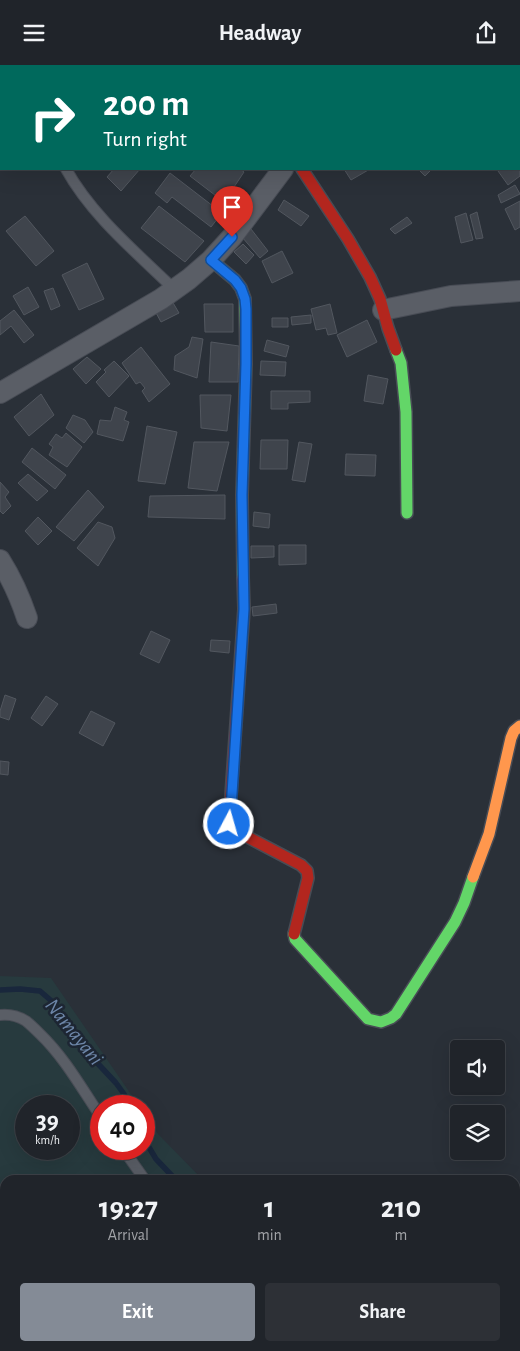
<!DOCTYPE html>
<html lang="en">
<head>
<meta charset="utf-8">
<style>
	body { margin:0; font-family:"Alegreya Sans",sans-serif; background:#2d3036; color:#f1f3f6; height:100vh; display:flex; flex-direction:column; font-size:19px; white-space:nowrap }
	* { box-sizing:border-box; margin:0 }
	p { font-size:16px; color:#a2a4a8 }
	.icon { flex:none; width:28px; height:28px; fill:none; stroke:currentColor; stroke-width:2; stroke-linecap:round; stroke-linejoin:round }
	.map { position:relative; flex:1; overflow:hidden }
	.panel { position:absolute; left:0px; top:1110px; width:520px; height:176px; display:flex; flex-direction:column; background:#20242a; border-radius:15px 15px 0 0; box-shadow:0 5px 20px #0002,0 0 0 1px #3d4147 }
	.panel>* { flex:none }
	.guide { position:absolute; left:0px; top:0px; width:520px; height:105px; box-shadow:0 5px 20px #0002,0 0 0 1px #3d4147; background:#00695c; color:#fff; overflow:hidden }
	.fabs { position:absolute; left:450px; top:975px; display:grid; gap:10px }
	.fabs a { display:grid; place-items:center; width:55px; height:55px; border-radius:5px; background:#20242a; box-shadow:0 5px 20px #0002,0 0 0 1px #3d4147; font-size:25px }
	.speed { position:absolute; left:15px; top:1030px; display:flex; gap:10px; font-size:25px; font-weight:700; text-align:center }
	.speed>* { display:grid; place-content:center; width:65px; height:65px; border-radius:50%; background:#20242a; box-shadow:0 5px 20px #0002,0 0 0 1px #3d4147; line-height:1 }
	.speed small { font-size:12px; font-weight:400 }
	.speed .limit { border:8px solid #d22; background:#fff; color:#111 }
	.pin { position:absolute; display:grid; place-items:center; width:42px; height:42px; color:#fff; margin:-51px -21px; border-radius:50% 50% 50% 0; rotate:-45deg; box-shadow:0 0 5px #0007 }
	.pin .icon { rotate:45deg }
	.me { position:absolute; width:55px; margin:-28px; rotate:6deg; stroke-linejoin:round; filter:drop-shadow(0 0 4px #0008) }
	.turn { display:flex; align-items:center; gap:18px; height:105px; padding:0 20px; font-size:22px }
	.turn .icon { width:65px; height:65px; stroke-width:2.5 }
	.turn b { display:block; font-size:35px; line-height:42px }
	.eta { display:flex; justify-content:space-evenly; align-items:center; height:85px; text-align:center }
	.eta b { font-size:30px; font-weight:700; line-height:35px }
	.cta { display:flex; gap:10px; margin-top:auto; padding:10px 20px }
	.cta a { flex:1; height:58px; border-radius:5px; background:#848b96; color:#fff; font-size:20px; font-weight:700; line-height:58px; text-align:center }
	.cta a+a { background:#2d3036; color:#f1f3f6 }
	header { display:flex; justify-content:space-between; align-items:center; height:65px; padding:0 20px; background:#20242a; font-size:22px; font-weight:700 }
	.map>svg:first-child { display:block }
	.green { fill:#273a3e; fill-rule:evenodd }
	.lines { fill:none; stroke-linecap:round; stroke-linejoin:round }
	.stream { stroke:#19273c; stroke-width:5.5 }
	.building { fill:#3f444c; stroke:#52575f }
	.lane-casing { stroke:#484c55; stroke-width:12 }
	.street-casing { stroke:#484c55; stroke-width:22 }
	.fast-casing { stroke:#484c55; stroke-width:14 }
	.slow-casing { stroke:#484c55; stroke-width:14 }
	.jam-casing { stroke:#484c55; stroke-width:14 }
	.lane { stroke:#5a5e66; stroke-width:10 }
	.street { stroke:#5a5e66; stroke-width:20 }
	.fast { stroke:#63d668; stroke-width:11 }
	.slow { stroke:#ff974d; stroke-width:11 }
	.jam { stroke:#b3261e; stroke-width:11 }
	.route-casing { stroke:#114b97; stroke-width:12 }
	.route { stroke:#1a73e8; stroke-width:9 }
	.labels { text-anchor:middle; dominant-baseline:central; stroke-width:5; stroke-linejoin:round; paint-order:stroke }
	.water-label { font-size:21px; font-style:italic; fill:#6d86a8; stroke:#1d2633 }
</style>
</head>
<body>
<header><svg class="icon" aria-label="menu" viewBox="0 0 24 24"><path d="M4 6h16M4 12h16M4 18h16"/></svg>Headway<svg class="icon" aria-label="share" viewBox="0 0 24 24"><path d="M12 15V3M7 8l5-5 5 5M5 13v7h14v-7"/></svg></header>
<div class="map">
<svg width="520" height="1286" viewBox="0 0 520 1286">
	<rect width="100%" height="100%" fill="#2a3038"/>
	<path class="green" d="M0 911 51 913 139 1041H101V1084H144V1048L158 1069 203 1115H5V1281H372L378 1286H0ZM26 1041H69V1084H26Z"/>
	<g class="lines">
		<path class="stream" d="M0 925 20 924 40 926 55 939 87 987 116 1018 124 1029 129 1041
			M144 1074 156 1094 176 1115
			M335 1281 342 1286"/>
	</g>
	<path class="building" d="M519 89 520 90V111L508 120 498 106 500 104H519Z
		M114 104H140L121 126 107 112Z
		M196 104H240L244 107 224 137 190 111Z
		M344 104H370L351 115Z
		M418 104H432L425 111Z
		M170 108 222 148 211 162 172 132 167 138 155 128Z
		M515 120 520 129 501 138 498 130Z
		M284 135 309 151 301 161 278 145Z
		M520 136V162L515 165 505 144Z
		M159 141 204 176 185 197 141 163Z
		M477 147 483 173 476 174 470 150Z
		M466 148 473 175 461 178 455 152Z
		M25 151 54 186 36 201 6 166Z
		M407 152 412 158 395 169 390 164Z
		M251 164 268 186 260 193 242 172Z
		M243 179 254 190 246 199 234 187Z
		M282 186 293 208 272 218 262 196Z
		M87 198 104 234 79 245 62 210Z
		M28 222 39 242 24 250 13 231Z
		M53 223 60 241 51 245 44 226Z
		M172 236 179 248 161 257 155 246Z
		M204 239H233V267H205Z
		M330 239 337 268 328 270 326 263 316 265 311 244Z
		M14 245 34 270 24 278 11 261 0 270V256Z
		M311 250V258L292 260 291 252Z
		M272 253H288V262H272Z
		M367 255 377 277 347 292 337 270Z
		M192 272 203 274 197 313 174 305 175 291 189 282Z
		M267 275 289 281 286 292 264 286Z
		M211 277 239 281 238 317H209Z
		M141 282 170 319 149 337 142 326 145 323 140 317 136 319 122 298Z
		M87 292 101 304 86 319 73 304Z
		M114 296 129 311 109 332 96 317 106 307 104 305Z
		M261 296 286 297 285 311 260 310Z
		M368 310 388 314 383 339 364 336Z
		M271 326H310V337L288 338V344H271Z
		M41 329 54 350 29 371 14 352Z
		M200 330H231L227 366 201 363Z
		M115 342 127 347 124 355 129 357 123 376 97 369 100 355 111 356Z
		M73 350 85 355 93 367 84 378 66 363Z
		M147 361 177 367 165 419 138 416Z
		M66 368 82 382 67 402 49 390 53 382 49 379 56 369 62 373Z
		M261 375H288L287 404H260Z
		M194 377H229L217 426 188 423Z
		M299 377 312 379 305 417 292 415Z
		M32 383 66 410 55 424 22 397Z
		M346 389 376 390 375 411 345 410Z
		M28 409 48 426 37 436 18 418Z
		M0 417 9 427 5 432 11 441 3 449 0 446Z
		M88 425 104 442 74 476 56 462Z
		M225 430V454L148 452 150 431Z
		M254 447 270 449 269 463 253 461Z
		M38 452 52 466 38 480 25 466Z
		M98 457 112 462 115 473 98 501 77 483Z
		M279 480H306V499L279 500Z
		M251 481H274V492L251 493Z
		M276 539 277 548 253 551 252 542Z
		M151 566 170 575 159 598 140 589Z
		M211 575 230 576 229 588 210 586Z
		M5 630 16 634 9 655 0 652V646Z
		M46 631 58 639 42 661 31 653Z
		M91 646 115 658 103 681 79 668Z
		M0 696 9 697 8 710 0 709Z"/>
	<g class="lines">
		<defs>
			<path id="lane" d="M66 104C92 151 136 187 175 225
				M0 950C9 949 18 951 26 956 31 960 36 965 40 969 65 993 82 1024 101 1052
				M123 1084 145 1115
				M305 1281 311 1286"/>
			<path id="street" d="M352 1 353 0
				M383 245 451 231 520 226
				M0 328 161 234 189 214 211 195 232 172 283 104
				M0 495C12 514 20 532 27 553"/>
			<path id="fast" d="M211 195 235 215 241 223 245 234 246 299 242 430 243 512
				M396 285 401 298 406 347 407 448
				M294 869 295 874 368 954 381 957 391 953 396 949 455 857 464 838 473 812"/>
			<path id="slow" d="M473 812 489 769 511 673 514 666 520 661"/>
			<path id="jam" d="M302 104 348 174 370 212 380 234 388 263 396 285
				M243 512 244 544 229 759 238 767 301 800 307 806 308 813 294 869"/>
		</defs>
		<use href="#lane" class="lane-casing"/>
		<use href="#street" class="street-casing"/>
		<use href="#fast" class="fast-casing"/>
		<use href="#slow" class="slow-casing"/>
		<use href="#jam" class="jam-casing"/>
		<use href="#lane" class="lane"/>
		<use href="#street" class="street"/>
		<use href="#fast" class="fast"/>
		<use href="#slow" class="slow"/>
		<use href="#jam" class="jam"/>
	</g>
	<g class="lines">
		<defs>
			<path id="route" d="M229 759V753L231 744 244 544 242 430 246 299V244L245 234 241 223 235 215 211 195 232 172"/>
		</defs>
		<use href="#route" class="route-casing"/>
		<use href="#route" class="route"/>
	</g>
	<g class="labels">
		<g class="water-label">
			<text transform="translate(74 967) rotate(51)">Namayani</text>
		</g>
	</g>
</svg>
<div class="fabs">
<a><svg class="icon" aria-label="sound" viewBox="0 0 24 24"><path d="M4 9h4l5-4v14l-5-4H4zM17 9q2 3 0 6"/></svg></a>
<a><svg class="icon" aria-label="layers" viewBox="0 0 24 24"><path d="M12 4l9 5-9 5-9-5zM3 14l9 5 9-5"/></svg></a>
</div>
<div class="speed"><div>39<small>km/h</small></div><div class="limit">40</div></div>
<div class="pin" style="left:232px;top:172px;background:#d93025"><svg class="icon" aria-label="arrive" viewBox="0 0 24 24"><path d="M6 21V4h12l-3 4 3 4H6"/></svg></div>
<svg class="me" style="left:229px;top:759px" viewBox="-20 -20 40 40"><circle r="17" fill="#1a73e8" stroke="#fff" stroke-width="3"/><path d="M0-11L8 9 0 5-8 9z" fill="#fff"/></svg>
<div class="guide">
<div class="turn"><svg class="icon" aria-label="right" viewBox="0 0 24 24"><path d="M7 20v-9h11M14 6l5 5-5 5"/></svg><div><b>200 m</b>Turn right</div></div>
</div>
<section class="panel">
<div class="eta">
<div><b>19:27</b><p>Arrival</p></div>
<div><b>1</b><p>min</p></div>
<div><b>210</b><p>m</p></div>
</div>
<div class="cta"><a>Exit</a><a>Share</a></div>
</section>
</div>
</body>
</html>
